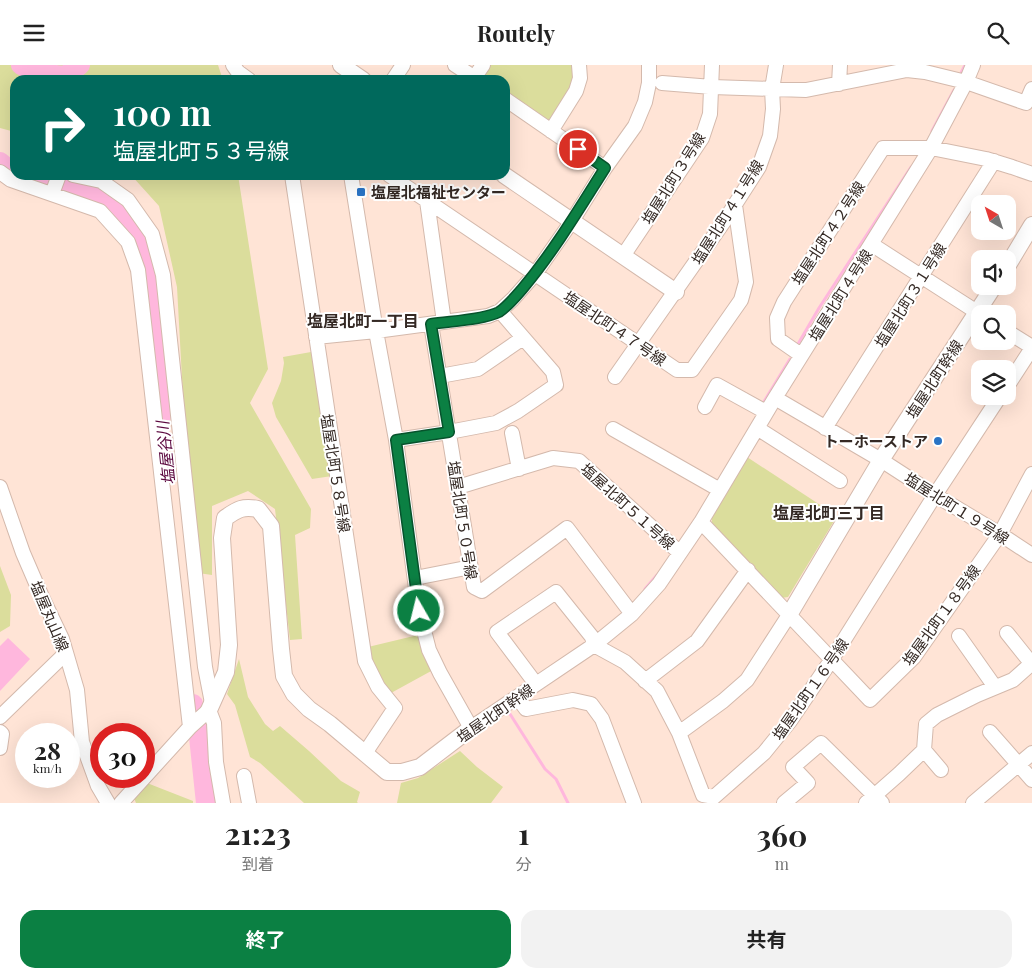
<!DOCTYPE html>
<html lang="ja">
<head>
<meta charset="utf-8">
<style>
	body { margin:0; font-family:"Playfair Display","Noto Sans JP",serif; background:#f2f2f2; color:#222; height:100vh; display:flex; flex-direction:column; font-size:19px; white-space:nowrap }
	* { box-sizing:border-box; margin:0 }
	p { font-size:16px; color:#767676 }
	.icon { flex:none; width:28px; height:28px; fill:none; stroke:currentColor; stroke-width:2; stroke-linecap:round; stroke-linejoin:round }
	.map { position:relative; height:738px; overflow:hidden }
	.sheet { display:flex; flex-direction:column; background:#fff; flex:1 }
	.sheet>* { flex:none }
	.banner { position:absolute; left:10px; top:10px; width:500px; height:105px; border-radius:15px; box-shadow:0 5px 20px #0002; background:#00695c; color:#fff; overflow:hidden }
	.needle { width:32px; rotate:321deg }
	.tools { position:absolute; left:971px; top:130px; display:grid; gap:10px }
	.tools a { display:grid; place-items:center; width:45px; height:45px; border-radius:10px; background:#fff; box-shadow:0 5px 20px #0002; font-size:25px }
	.speed { position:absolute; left:15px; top:658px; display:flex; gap:10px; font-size:25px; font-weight:700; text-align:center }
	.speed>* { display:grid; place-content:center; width:65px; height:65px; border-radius:50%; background:#fff; box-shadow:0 5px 20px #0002; line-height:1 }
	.speed small { font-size:12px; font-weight:400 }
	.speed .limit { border:8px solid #d22; background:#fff; color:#111 }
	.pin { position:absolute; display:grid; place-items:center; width:42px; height:42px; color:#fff; margin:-21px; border:2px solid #fff; border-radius:50%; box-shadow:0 1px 5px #0007 }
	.me { position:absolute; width:55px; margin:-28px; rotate:352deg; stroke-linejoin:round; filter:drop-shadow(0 0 4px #0008) }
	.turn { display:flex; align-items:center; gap:18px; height:105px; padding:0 20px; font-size:22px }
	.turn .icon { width:65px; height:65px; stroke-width:2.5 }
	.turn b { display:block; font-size:35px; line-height:42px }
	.eta { display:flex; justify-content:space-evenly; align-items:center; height:85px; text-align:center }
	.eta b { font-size:30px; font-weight:700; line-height:35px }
	.action { display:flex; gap:10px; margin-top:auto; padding:10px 20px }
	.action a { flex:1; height:58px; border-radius:15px; background:#0b8043; color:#fff; font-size:20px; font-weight:700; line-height:58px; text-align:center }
	.action a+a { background:#f2f2f2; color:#222 }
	header { display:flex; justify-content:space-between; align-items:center; height:65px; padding:0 20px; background:#fff; font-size:22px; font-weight:700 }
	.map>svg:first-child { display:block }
	.green { fill:#dbdd9c }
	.water { fill:#ffb7dd }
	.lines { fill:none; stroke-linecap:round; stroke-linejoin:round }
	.stream { stroke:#ffb7dd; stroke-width:3 }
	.river { stroke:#ffb7dd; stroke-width:20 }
	.minor-casing { stroke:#d4b9ac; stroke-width:16 }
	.tertiary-casing { stroke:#d4b9ac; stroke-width:18 }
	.minor { stroke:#fff; stroke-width:14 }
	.tertiary { stroke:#fff; stroke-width:16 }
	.route-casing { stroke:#07532c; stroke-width:12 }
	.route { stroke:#0b8043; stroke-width:9 }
	.poi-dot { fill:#2a74c5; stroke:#fff; stroke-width:2 }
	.labels { text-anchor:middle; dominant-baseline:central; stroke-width:4; stroke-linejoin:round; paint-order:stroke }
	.street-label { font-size:15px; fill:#342924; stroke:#fff }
	.poi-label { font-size:15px; font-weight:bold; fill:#342924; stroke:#fff; text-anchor:start }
	.neighbourhood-label { font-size:16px; font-weight:bold; fill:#342924; stroke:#fff }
	.water-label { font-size:16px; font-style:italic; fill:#5c0940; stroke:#fff }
</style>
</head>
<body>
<header><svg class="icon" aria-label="menu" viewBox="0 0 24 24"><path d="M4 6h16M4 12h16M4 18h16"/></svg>Routely<svg class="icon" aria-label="search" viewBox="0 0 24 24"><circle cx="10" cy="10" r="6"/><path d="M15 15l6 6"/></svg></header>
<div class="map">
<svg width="1032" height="738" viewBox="0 0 1032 738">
	<rect width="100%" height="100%" fill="#ffe4d6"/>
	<path class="green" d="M0 0H51L56 1 58 0H218L223 15H15V67L0 63Z
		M489 0H574L576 11 569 29 552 55 545 56 505 28V15H487L485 14 484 7Z
		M131 110H238L268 304 250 338 311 444 310 463 295 470 302 574 290 575 275 444 248 426 212 441V510L198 508 184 350 177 222 159 141Z
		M311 287 332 411 312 414 276 352 272 338 281 316 284 298 283 292Z
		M747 392 837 451 788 532 781 533 712 459V452Z
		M0 501 11 530 10 561 0 567Z
		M418 570 433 605 391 628C378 612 373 602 368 582Z
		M239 594 248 632 265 659 273 666 280 661 309 686 341 716 360 727 357 737 358 738H304L260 698 250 692 235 640 227 629Z
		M460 686 477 702 503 722 491 738H397L401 718 418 713Z
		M147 718 193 736V738H136L134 733Z"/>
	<path class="water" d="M8 573 30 594 0 626V581Z"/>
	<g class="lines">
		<path class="stream" d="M961 8 965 0
			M932 66 954 25
			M798 279 819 243 911 102
			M762 340 790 294
			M645 524 657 510
			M510 649 545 704 556 714 568 738"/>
		<path class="river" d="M21 0 36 8 65 11 80 0
			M0 97 5 101 15 105
			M27 110 103 134 123 149 140 169 147 188 154 220 155 293 161 351
			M193 639 199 672 206 738"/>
		<defs>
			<path id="minor" d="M233 0 238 7 249 15
				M455 0 478 15
				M474 13 483 0
				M393 15 403 0
				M662 18 712 22 806 25 907 5 925 7 966 17 1026 38 1032 24
				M839 19 840 0
				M505 34 605 103
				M551 66 576 26 580 13 579 0
				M0 107 11 115 100 146 128 177 138 205 190 662
				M73 110 101 116 128 135 152 169 163 210 205 602 212 638
				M292 110 365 596 378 622 395 643 365 688
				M351 110 376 266 396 375 419 546 429 585 440 608 471 663 594 580 632 549 659 519 701 457 870 635 914 592 1000 469 1032 409
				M389 110 677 305H692L741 235 746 217 735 140
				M52 129 59 110
				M427 136 444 257
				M871 179 980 249
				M623 191 702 73 710 49 712 0
				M431 259 474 522 482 526 567 463 632 549
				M1008 267 1032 282
				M316 272 376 266 488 251 500 246 513 234 535 209 572 156 605 103 635 61 645 37 649 18V0
				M801 290 778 274 777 253 784 237 883 83H931L986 94 1012 102 1032 109
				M440 311 478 304 523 273
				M615 312 725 155 759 102 770 71 773 44 772 24 776 0
				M1008 320 1032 283
				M775 333 881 395 935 430 1000 469 1032 490
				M705 342 717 320 766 347
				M757 363 840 416
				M825 363 994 96
				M613 364 720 425
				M512 368 519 404
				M396 375 449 367 496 358 518 346 556 320 553 307 500 246
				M0 422 23 488 42 532 62 574 77 625 82 677 98 721 108 738
				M458 422 553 393 579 396 680 488
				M701 457 775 333 931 83 966 17 973 0
				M415 513 471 502
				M1007 568 1031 598
				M959 571 995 622
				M645 616 697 576 748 505
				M536 619 497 567 556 527 592 572 594 580 625 597 657 626 679 668 703 730 714 732 764 688 790 656 832 594 935 430 1000 331
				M517 632 526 644 573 635 591 639 602 654 634 738
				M0 652 66 588
				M0 667 2 669 0 683
				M990 667 1032 715
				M679 668 723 636 747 615 789 550
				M924 685 941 705
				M244 711 249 738
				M121 738 190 662 209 645 214 658 216 697 223 738
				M784 738 808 718 793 702 821 678 882 738
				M866 738 899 709 924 685 926 659 937 650 977 630 1013 615 1032 598
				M973 738 1032 688"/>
			<path id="tertiary" d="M341 0 363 15
				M504 110 676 227
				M1008 200 1032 160
				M789 550 881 395 994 221
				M209 645 226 607 229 580 222 473 225 453C238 444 243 441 258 444L271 461 281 584 284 611 294 629 309 644 330 659 387 707H402L420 702 471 663"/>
		</defs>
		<use href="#minor" class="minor-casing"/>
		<use href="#tertiary" class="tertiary-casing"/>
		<use href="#minor" class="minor"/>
		<use href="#tertiary" class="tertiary"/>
	</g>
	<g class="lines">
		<defs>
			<path id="route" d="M419 546 396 375 449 367 431 259C450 256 483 255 499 247 508 241 516 231 523 223 554 186 579 144 605 103L578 84"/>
		</defs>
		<use href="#route" class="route-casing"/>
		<use href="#route" class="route"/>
	</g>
	<g class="poi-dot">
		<rect x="356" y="122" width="10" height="10" rx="2.5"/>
		<circle cx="938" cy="376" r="5"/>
	</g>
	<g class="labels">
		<g class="street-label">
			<text transform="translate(673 113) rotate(-58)">塩屋北町３号線</text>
			<text transform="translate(727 147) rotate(-58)">塩屋北町４１号線</text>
			<text transform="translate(828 168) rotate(-57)">塩屋北町４２号線</text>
			<text transform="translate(840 230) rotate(-58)">塩屋北町４号線</text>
			<text transform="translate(910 230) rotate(-58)">塩屋北町３１号線</text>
			<text transform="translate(615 263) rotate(34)">塩屋北町４７号線</text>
			<text transform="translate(934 314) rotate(-57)">塩屋北町幹線</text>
			<text transform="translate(336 408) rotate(81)">塩屋北町５８号線</text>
			<text transform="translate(628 441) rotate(42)">塩屋北町５１号線</text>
			<text transform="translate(957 443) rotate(32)">塩屋北町１９号線</text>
			<text transform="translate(463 455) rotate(81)">塩屋北町５０号線</text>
			<text transform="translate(941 550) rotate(-54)">塩屋北町１８号線</text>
			<text transform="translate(50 551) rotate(67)">塩屋丸山線</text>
			<text transform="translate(810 624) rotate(-55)">塩屋北町１６号線</text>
			<text transform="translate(495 648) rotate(-35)">塩屋北町幹線</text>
		</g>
		<g class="poi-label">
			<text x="371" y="127">塩屋北福祉センター</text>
			<text x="928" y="376" text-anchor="end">トーホーストア</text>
		</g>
		<g class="neighbourhood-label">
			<text x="363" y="255">塩屋北町一丁目</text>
			<text x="829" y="447">塩屋北町三丁目</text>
		</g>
		<g class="water-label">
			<text transform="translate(165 388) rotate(-96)">塩屋谷川</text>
		</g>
	</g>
</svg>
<div class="tools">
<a><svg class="needle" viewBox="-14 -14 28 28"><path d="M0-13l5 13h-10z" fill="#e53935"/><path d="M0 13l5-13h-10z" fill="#767676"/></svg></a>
<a><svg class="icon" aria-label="sound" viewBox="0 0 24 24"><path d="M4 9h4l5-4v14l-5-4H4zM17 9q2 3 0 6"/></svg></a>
<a><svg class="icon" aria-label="search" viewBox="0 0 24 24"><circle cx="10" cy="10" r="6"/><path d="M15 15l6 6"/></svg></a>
<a><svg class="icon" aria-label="layers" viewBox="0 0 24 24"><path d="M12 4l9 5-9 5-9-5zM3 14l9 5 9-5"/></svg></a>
</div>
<div class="speed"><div>28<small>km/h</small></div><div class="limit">30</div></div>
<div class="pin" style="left:578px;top:84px;background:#d93025"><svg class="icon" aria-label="arrive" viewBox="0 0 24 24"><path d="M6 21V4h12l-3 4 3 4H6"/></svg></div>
<svg class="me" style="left:419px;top:546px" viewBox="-20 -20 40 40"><circle r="17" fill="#0b8043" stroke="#fff" stroke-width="3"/><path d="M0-11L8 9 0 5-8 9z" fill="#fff"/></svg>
<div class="banner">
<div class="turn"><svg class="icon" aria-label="right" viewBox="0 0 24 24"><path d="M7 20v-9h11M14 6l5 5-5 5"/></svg><div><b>100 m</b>塩屋北町５３号線</div></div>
</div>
</div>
<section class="sheet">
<div class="eta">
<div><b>21:23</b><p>到着</p></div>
<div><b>1</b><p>分</p></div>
<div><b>360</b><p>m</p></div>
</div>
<div class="action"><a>終了</a><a>共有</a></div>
</section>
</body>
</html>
